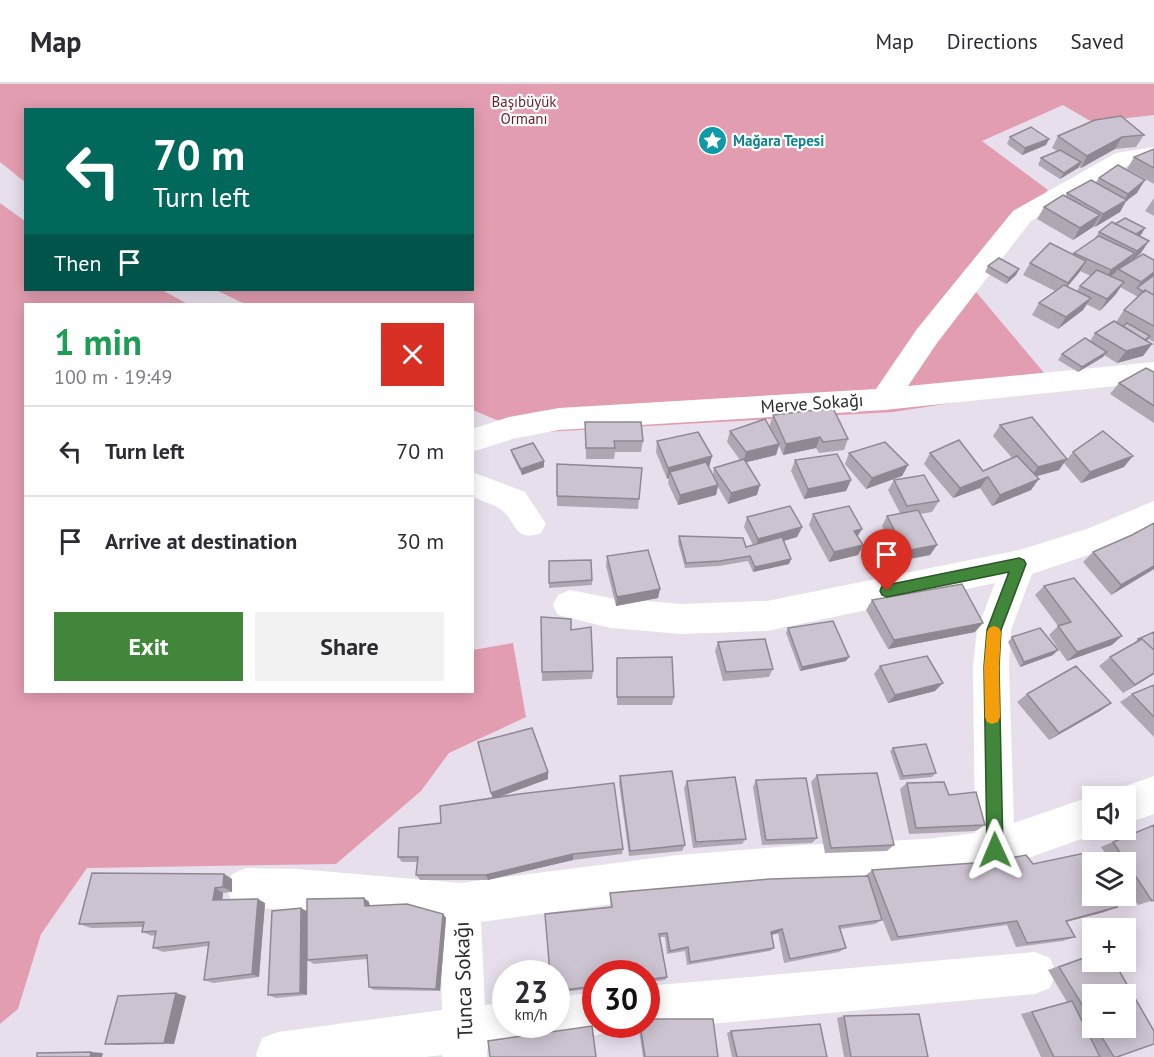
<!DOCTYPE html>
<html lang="en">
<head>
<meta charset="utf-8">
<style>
	body { margin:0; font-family:"PT Sans",sans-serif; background:#f2f2f3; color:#2b2b33; height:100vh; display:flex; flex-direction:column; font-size:22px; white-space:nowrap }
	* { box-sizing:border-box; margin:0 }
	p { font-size:20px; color:#7c7c81 }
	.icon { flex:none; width:33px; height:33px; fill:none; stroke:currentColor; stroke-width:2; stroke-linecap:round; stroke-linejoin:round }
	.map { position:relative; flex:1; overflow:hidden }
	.details { position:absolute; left:24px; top:219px; width:450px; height:390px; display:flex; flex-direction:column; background:#fff; border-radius:0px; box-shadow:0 3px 15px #0003 }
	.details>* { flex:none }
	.banner { position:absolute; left:24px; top:24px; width:450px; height:183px; border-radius:0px; box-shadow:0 3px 15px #0003; background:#00695c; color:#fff; overflow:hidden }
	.buttons { position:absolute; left:1082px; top:702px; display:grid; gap:12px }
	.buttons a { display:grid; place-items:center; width:54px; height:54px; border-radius:0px; background:#fff; box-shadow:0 3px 15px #0003; font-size:30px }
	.speed { position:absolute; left:492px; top:876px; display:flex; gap:12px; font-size:30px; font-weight:700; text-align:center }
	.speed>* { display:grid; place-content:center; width:78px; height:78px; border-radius:50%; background:#fff; box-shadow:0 3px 15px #0003; line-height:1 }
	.speed small { font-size:15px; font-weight:400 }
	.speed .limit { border:9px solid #d22; background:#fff; color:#111 }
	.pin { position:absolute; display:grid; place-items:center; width:51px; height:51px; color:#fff; margin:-62px -26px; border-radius:50% 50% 50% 0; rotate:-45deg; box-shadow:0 0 6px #0007 }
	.pin .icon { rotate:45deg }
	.me { position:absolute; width:66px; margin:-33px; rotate:359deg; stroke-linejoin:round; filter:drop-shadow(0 0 4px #0008) }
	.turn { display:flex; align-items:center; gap:21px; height:126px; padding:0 30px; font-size:27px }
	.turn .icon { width:78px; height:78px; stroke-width:2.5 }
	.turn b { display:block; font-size:42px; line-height:51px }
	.then { display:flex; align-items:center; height:57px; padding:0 30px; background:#0003; gap:12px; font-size:22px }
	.round { display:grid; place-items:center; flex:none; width:63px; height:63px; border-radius:0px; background:#f2f2f3 }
	.overview { display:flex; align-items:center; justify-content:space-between; height:102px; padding:0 30px }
	h1 { font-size:36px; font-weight:800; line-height:45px; color:#1e9e55 }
	.cta { display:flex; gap:12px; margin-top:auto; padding:12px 30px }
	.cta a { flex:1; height:69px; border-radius:0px; background:#41863a; color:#fff; font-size:24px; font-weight:800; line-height:69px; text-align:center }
	.cta a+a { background:#f2f2f3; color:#2b2b33 }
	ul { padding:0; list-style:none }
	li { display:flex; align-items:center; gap:18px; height:90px; padding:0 30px; border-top:2px solid #e1e1e2 }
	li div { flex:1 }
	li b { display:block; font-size:22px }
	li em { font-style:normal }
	header { display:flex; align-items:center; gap:36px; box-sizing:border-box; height:84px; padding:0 30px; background:#fff; border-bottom:2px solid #e1e1e2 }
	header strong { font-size:28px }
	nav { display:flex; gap:33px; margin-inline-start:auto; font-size:21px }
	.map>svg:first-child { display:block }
	.green { fill:#e39db1 }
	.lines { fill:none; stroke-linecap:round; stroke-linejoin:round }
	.minor { fill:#fff; fill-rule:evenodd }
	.wall { fill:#afa8b3; fill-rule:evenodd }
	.shaded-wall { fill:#8f8892 }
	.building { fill:#ccc3d0; stroke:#8f8892; stroke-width:1.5 }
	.route { fill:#41863a; stroke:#2a5726; stroke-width:1.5 }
	.slow { fill:#f59e0b }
	.labels { text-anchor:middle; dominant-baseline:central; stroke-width:4.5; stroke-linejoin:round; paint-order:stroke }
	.far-park-label { font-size:15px; fill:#691c28; stroke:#fff }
	.far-culture-label { font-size:15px; font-weight:bold; fill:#0d838f; stroke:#fff; text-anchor:start }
	.street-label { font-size:18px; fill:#2c2c2c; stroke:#fff }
	.near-street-label { font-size:21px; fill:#2c2c2c; stroke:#fff }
</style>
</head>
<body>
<header>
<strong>Map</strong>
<nav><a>Map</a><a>Directions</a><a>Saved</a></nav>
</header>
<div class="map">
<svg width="1154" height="973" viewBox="0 0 1154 973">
	<rect width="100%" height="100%" fill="#e8dfed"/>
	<path class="green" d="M0 0H1154V31L1092 38 1063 21 982 57 1048 106 966 196 1056 303 893 328 527 349 473 326 472 220H245L216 206H472V26H26L25 98 0 78Z
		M0 119 25 137 26 206H162L188 220H26V608H472L473 566 513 559 526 633 449 669 421 707 336 780 87 784 41 850 18 925 0 940Z"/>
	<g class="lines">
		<path class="minor" d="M1154 63V77L1130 80 1031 137 937 259 908 302 1154 278V298L884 326 559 346 512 355 472 368V345L509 333 559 324 876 305 917 245 1013 127 1116 69Z
			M472 388 525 408 546 440 541 449C515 458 518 442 504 428 497 421 482 417 472 413Z
			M1154 417V444L1106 465 1032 490 1011 546 1009 583 1014 739 1092 712V746H1106L995 786 927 795 804 801 678 811 481 838 485 921 506 918V940H529L523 956 507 962 487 965V973H443L442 971 425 973H257L256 970 262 954 278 948 442 926 440 839 298 825 246 824 232 818 226 804 232 790 246 784 298 785 460 799 678 771 804 761 927 755 975 749 973 583 977 546 995 499 767 547 681 550 611 544 558 531 553 521 558 511 570 506 611 514 681 520 767 517 1019 466 1087 445Z
			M1154 692V730L1125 740V712H1109L1111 707Z
			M1035 868 1050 874 1056 889 1050 904 1035 910 646 946 633 940H646V902Z
			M596 908V940H614L612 946C589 955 563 960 540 951L536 940H556V913Z"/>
	</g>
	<path class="wall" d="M1144 51 1136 63 1115 65 1081 84 1079 83 1078 84 1060 95 1038 81 1041 74 1057 67 1052 64 1058 52Z
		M1010 53 1049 55 1046 61 1022 71 1007 60Z
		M1154 65V100L1127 85 1134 73Z
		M1099 94 1137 109 1126 117 1120 128 1095 143 1094 142 1093 143 1073 156 1037 135 1044 123 1065 112 1067 109 1096 98Z
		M1154 114V132L1145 127Z
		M1099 148 1141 151 1139 152 1141 169 1130 178 1154 176V258L1148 255 1147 257 1152 260 1143 272 1117 279 1104 271 1103 273 1078 288 1058 276 1062 270 1090 257 1095 249 1123 242H1124L1116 238 1124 226 1138 213 1120 203 1116 210 1100 227 1086 220 1083 226 1058 245 1032 231 1039 219 1055 207 1023 191 1030 179 1073 171 1074 169 1095 154ZM1080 187 1091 192 1080 202 1077 207 1067 203Z
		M988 182 1019 185 1016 191 1006 200 985 188Z
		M1154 288V339L1110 310 1119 299Z
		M773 331 848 355 844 366 819 369 816 364 783 371 779 362 776 371 746 378 757 411 728 420 718 403 716 411 678 421 668 399 669 394 667 395 656 368 657 357 712 372 709 383 713 391 714 384 740 376 727 358 730 347 769 343Z
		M585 338 643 357 641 368H615L614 375H586Z
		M1000 341 1059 386 1036 392 1031 406 992 422 980 404 953 414 924 380 930 369 983 387 1012 374 993 352Z
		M511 366 544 377V383L522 391 512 371Z
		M1073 368 1124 383 1081 399 1064 379Z
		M849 369 908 381 902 392 866 405 845 380Z
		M795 376 851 396 846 407 804 415 791 387Z
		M642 384 638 425 557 422V412Z
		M894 396 939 417 932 428 920 430 930 471 899 477 882 442 887 432 900 429 888 406Z
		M813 430 858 453V471L829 478 809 441Z
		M747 433 802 443 797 453 784 457 791 475 789 480 753 488 748 477 719 482 685 484 678 458 679 452 746 463 753 461 744 443Z
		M1154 439V485L1111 511 1083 478 1093 468 1132 451Z
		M607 472 660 505 658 514 616 522 606 482Z
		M549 477 592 496V501L549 504Z
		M1044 502 1112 561 1067 577 1049 551 1058 542 1035 511Z
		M872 516 975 548 888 565 866 526Z
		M788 544 846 577 800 587 786 549Z
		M571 546 593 587 592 595 542 597V588Z
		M1012 553 1053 571 1020 583 1008 558Z
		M1138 555 1154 590 1123 609 1099 582 1110 573 1133 560Z
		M718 558 773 585 769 593 723 597 715 567Z
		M617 574 674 613 672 621H617Z
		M880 582 935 607 888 619 874 590Z
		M1154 601V653L1120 618 1132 610Z
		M1027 610 1111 619 1100 627 1049 656 1017 618Z
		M893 664 936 689 932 693 900 696 890 667Z
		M548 688V695L499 713 623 765 622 770 573 776 488 796H420L416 791 417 778H402L398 773 441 739Z
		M817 691 894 761 887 767 825 769 811 698Z
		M620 692 685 761 682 767 629 772 619 699Z
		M756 696 817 754 812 759 762 761 753 703Z
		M687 697 746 755 742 760 693 764 684 704Z
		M907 699 949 711 985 741 976 747 909 750 900 705Z
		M1113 758 1154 816 1138 821 1125 801V778H1111L1101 763Z
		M1033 780 1104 828 1066 838 1075 853 1063 857 1016 863 1007 841 891 857 881 832 882 836 875 840 840 845 846 864 839 868 784 879 778 849 772 851 774 864 770 867 687 881 685 867 667 870 665 853H660L667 893 665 896 646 898V890H596V904L556 909V890L611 823 610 814V809L865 792 872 786Z
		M224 790 232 795V808L223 809 222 816 265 819 259 893 213 899 204 896 208 862 163 868 153 864 155 851 152 852 142 848 143 843 91 844 79 840Z
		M364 814 369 818 370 822 407 820 443 830 446 834 440 907 374 906 369 903 367 875 314 880 307 876V855V911L276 914 268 911 272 827 301 824 307 828V815Z
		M1092 870V878H1114L1154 947V960L1117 973H1041L1021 930 1067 918 1048 886ZM1092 910H1125V944H1092Z
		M186 912 174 960 117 961 105 960Z
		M844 932 928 973H844L837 934Z
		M638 940H646L718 973H643Z
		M731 947 827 973H732L727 949Z"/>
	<path class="shaded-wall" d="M1122 53 1115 65 1081 84 1087 72Z
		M1049 55 1046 61 1022 71 1025 64Z
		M1081 78 1078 84 1060 95 1064 89Z
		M1145 96 1137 109 1126 117 1120 128 1095 143 1103 130 1122 119 1128 110Z
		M1100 131 1093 143 1073 156 1080 144Z
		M1145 144 1141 151 1126 161 1130 154Z
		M1149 157 1141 169 1129 179 1137 167Z
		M1135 169 1127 181 1118 185 1115 189 1104 197 1111 186Z
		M1086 177 1079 189 1061 210 1068 199Z
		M1019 185 1016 191 1006 200 1009 194Z
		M1154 188V193L1137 204 1141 198Z
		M1124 198 1116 210 1100 227 1107 215Z
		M1091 214 1083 226 1058 245 1066 233Z
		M1150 252 1146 258 1152 260 1143 272 1117 279 1126 267Z
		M1107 268 1103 273 1078 288 1082 283Z
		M820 353 816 364 783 371 786 360Z
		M779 360 776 371 743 379 746 368Z
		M712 372 709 383 672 393 670 388 669 394 667 395 668 384Z
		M1133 372 1124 383 1081 399 1090 388Z
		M1067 375 1059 386 1030 394 1038 383Z
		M544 377V383L522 391 521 385Z
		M908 381 902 392 866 405 872 394Z
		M988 393 980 404 953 414 960 404Z
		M1039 395 1031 406 992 422 1000 411Z
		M851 396 846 407 804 415 808 405Z
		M718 401 716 411 678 421 680 411Z
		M760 401 757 411 728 420 731 409Z
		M802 443 797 453 755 465 758 455Z
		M862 445 856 455 854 447Z
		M863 461 858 471 829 478 834 468Z
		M937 461 930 471 899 477 905 467Z
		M791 475 789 480 753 488 755 483Z
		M1154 482V485L1111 511 1121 501Z
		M660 505 658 514 616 522 617 513Z
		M983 539 975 548 888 565 894 556Z
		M1122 552 1112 561 1067 577 1077 568Z
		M1058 566 1053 571 1020 583 1024 578Z
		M849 573 846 577 800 587 802 583Z
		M1154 589V590L1123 609 1135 601Z
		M943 599 935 607 888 619 895 611Z
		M1111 619 1100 627 1049 656 1059 649Z
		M548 688V695L493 715 491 709Z
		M573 770V776L488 796 486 791Z
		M224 790 232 795V808L223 803Z
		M215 804 223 809 222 821 213 816Z
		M364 814 369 818 370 827 365 822Z
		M258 815 265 819 259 893 252 890Z
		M1117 823 1104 828 1054 841 1066 837Z
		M301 824 308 828 307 911 300 909Z
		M443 830 446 834 440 907 436 905Z
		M782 845 778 849 767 852 771 848Z
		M176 909 186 912 174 960 164 959Z
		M91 968 103 969 102 973H90Z"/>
	<path class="building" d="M1121 32 1144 51 1122 53 1087 72 1058 52 1095 36Z
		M1031 43 1049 55 1025 64 1010 53Z
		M1154 65V84L1134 73Z
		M1060 66 1081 78 1064 89 1041 74Z
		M1118 81 1145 96 1128 110 1099 94Z
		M1091 96 1127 116 1103 130 1067 109Z
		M1063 111 1100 131 1080 144 1044 123Z
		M1125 134 1145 144 1136 150 1115 140Z
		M1112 138 1149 157 1137 167 1099 148Z
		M1099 152 1135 169 1111 186 1074 169Z
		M1050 159 1086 177 1068 199 1030 179Z
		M1143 170 1154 176V188L1141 198 1118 185Z
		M999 174 1019 185 1009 194 988 182Z
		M1097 186 1124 198 1107 215 1080 202Z
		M1154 191V211L1145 206 1144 208 1137 204Z
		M1064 201 1091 214 1066 233 1039 219Z
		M1145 206 1154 211V242L1124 226Z
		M1114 237 1152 260 1126 267 1095 249Z
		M1127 239 1150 252 1145 256 1123 242Z
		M1085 254 1107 268 1082 283 1062 270Z
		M1146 284 1154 288V322L1119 299Z
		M833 324 848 355 823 358 820 353 786 360 773 331Z
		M1032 333 1067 375 1038 383 1000 341Z
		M765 335 779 360 746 368 730 347Z
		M585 338H641L643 357H614L615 364H586Z
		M1103 347 1133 372 1090 388 1073 368Z
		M698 348 712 372 668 384 657 357Z
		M959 356 983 387 1017 372 1039 395 1000 411 988 393 960 404 930 369Z
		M885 358 908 381 872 394 849 369Z
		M533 359 544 377 521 385 511 366Z
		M837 370 851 396 808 405 795 376Z
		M744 375 760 401 731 409 714 384Z
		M706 378 718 401 680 411 670 388Z
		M557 380 642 384 639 415 557 412Z
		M924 391 939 417 907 422 894 396Z
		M790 422 802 443 758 455 747 433Z
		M849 422 862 445 854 447 863 461 834 468 813 430Z
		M918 426 937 461 905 467 887 432Z
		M1154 439V482L1121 501 1093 468 1132 451Z
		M679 452 743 454 746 463 782 453 791 475 755 483 750 472 720 477 686 479Z
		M648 466 660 505 617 513 607 472Z
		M591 476 592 496 549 499V477Z
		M1074 494 1122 552 1077 568 1058 542 1071 538 1044 502Z
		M962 500 983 539 894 556 872 516Z
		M541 533 571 535V546L591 543 593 587 542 588Z
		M833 537 849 573 802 583 788 544Z
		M1040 544 1058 566 1024 578 1012 553Z
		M1154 548V566L1142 555 1139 556 1138 555Z
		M765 555 773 585 726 588 718 558Z
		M1142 555 1154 566V589L1135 601 1110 573Z
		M927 572 943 599 895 611 880 582Z
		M672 573 674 613H617V574Z
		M1076 582 1111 619 1059 649 1027 610Z
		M1154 601V633L1132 610Z
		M532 644 548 688 491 709 478 658Z
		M926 660 936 689 903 692 893 664Z
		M672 687 685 761 630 767 620 692Z
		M877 689 894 761 831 764 817 691Z
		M735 693 746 755 696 758 687 697Z
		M806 694 817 754 766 756 756 696Z
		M944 698 949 711 976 708 985 741 916 744 907 699Z
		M614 699 623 765 573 770 486 791H416L418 773H398L399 744 441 739 440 722 519 710Z
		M1154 741V816L1152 817 1113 758Z
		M1085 769 1092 781V812H1110L1117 823 1066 837 1075 853 1027 859 1017 837 898 853 872 786 990 778 1026 771 1033 780Z
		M92 789 224 790 223 803 215 804 213 816 258 815 252 890 204 896 209 858 153 864 156 847 142 848 144 838 79 840Z
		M868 792 882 836 839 842 846 864 790 875 782 845 771 848 774 864 690 878 688 863 670 867 667 849 659 850 667 893 646 896V890H596V902L556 907V890H550L545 830 612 823 610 809 770 795Z
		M364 814 365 822 407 820 443 830 436 905 369 903 367 871 307 876V815Z
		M301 824 300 909 268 911 272 827Z
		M1092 871V878H1114L1154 947V960L1117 973H1114L1096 944H1125V910H1092V937L1059 883Z
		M176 909 164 959 105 960 118 912Z
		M1072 917 1100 973H1054L1032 928Z
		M919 930 928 973H851L844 932Z
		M646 935H713L718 973H645L640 940H646Z
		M820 940 827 973H737L731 947Z
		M592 942 596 973H490L488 957Z
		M91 968 90 973H37V969Z"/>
	<path class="route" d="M1019 474 1024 476 1026 480 1001 546 999 583 1003 766 1001 772 995 774 989 772 987 766 984 583 987 546 1009 488 887 513 882 511 880 507 882 502 887 501Z"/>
	<path class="slow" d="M994 542 999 544 1001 548 999 583 1000 633 998 638 992 640 987 638 985 633 984 583 987 548 989 544Z"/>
	<defs>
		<symbol id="sight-disc" viewBox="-11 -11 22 22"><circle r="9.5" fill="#0f9aa8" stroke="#fff"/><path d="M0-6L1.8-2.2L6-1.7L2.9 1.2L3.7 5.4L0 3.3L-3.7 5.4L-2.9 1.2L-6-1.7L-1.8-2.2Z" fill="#fff"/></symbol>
	</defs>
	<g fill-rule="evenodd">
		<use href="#sight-disc" x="696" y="40" width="33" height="33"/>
	</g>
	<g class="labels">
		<g class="far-park-label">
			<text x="524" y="17">Başıbüyük<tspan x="524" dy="17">Ormanı</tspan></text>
		</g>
		<g class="far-culture-label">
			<text x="733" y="56">Mağara Tepesi</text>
		</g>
		<g class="street-label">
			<text transform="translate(812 319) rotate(-4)">Merve Sokağı</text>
		</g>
		<g class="near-street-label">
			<text transform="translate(463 896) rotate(-92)">Tunca Sokağı</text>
		</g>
	</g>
</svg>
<div class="buttons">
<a><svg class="icon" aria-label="sound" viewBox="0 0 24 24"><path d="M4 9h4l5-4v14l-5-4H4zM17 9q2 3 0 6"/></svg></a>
<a><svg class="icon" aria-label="layers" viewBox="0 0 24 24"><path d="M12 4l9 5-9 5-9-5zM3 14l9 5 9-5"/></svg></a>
<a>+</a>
<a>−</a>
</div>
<div class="speed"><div>23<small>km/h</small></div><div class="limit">30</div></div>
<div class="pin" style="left:887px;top:507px;background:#d93025"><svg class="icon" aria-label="arrive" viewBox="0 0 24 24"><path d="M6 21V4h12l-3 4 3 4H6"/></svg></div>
<svg class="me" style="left:995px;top:766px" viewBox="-20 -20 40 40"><path d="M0-17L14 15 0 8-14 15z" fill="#41863a" stroke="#fff" stroke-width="4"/></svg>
<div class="banner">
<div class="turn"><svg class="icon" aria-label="left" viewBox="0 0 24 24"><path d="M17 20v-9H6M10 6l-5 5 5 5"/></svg><div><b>70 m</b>Turn left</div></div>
<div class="then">Then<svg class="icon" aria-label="arrive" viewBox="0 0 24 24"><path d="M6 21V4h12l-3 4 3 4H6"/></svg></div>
</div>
<section class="details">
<div class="overview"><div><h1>1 min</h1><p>100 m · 19:49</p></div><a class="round" style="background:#d93025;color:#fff"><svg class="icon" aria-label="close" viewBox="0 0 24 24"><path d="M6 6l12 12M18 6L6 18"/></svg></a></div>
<ul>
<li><svg class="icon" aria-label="left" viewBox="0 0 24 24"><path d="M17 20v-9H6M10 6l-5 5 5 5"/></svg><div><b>Turn left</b></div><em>70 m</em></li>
<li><svg class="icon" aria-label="arrive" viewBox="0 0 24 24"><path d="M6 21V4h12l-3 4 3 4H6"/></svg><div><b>Arrive at destination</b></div><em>30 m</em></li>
</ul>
<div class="cta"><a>Exit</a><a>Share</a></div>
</section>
</div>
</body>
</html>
